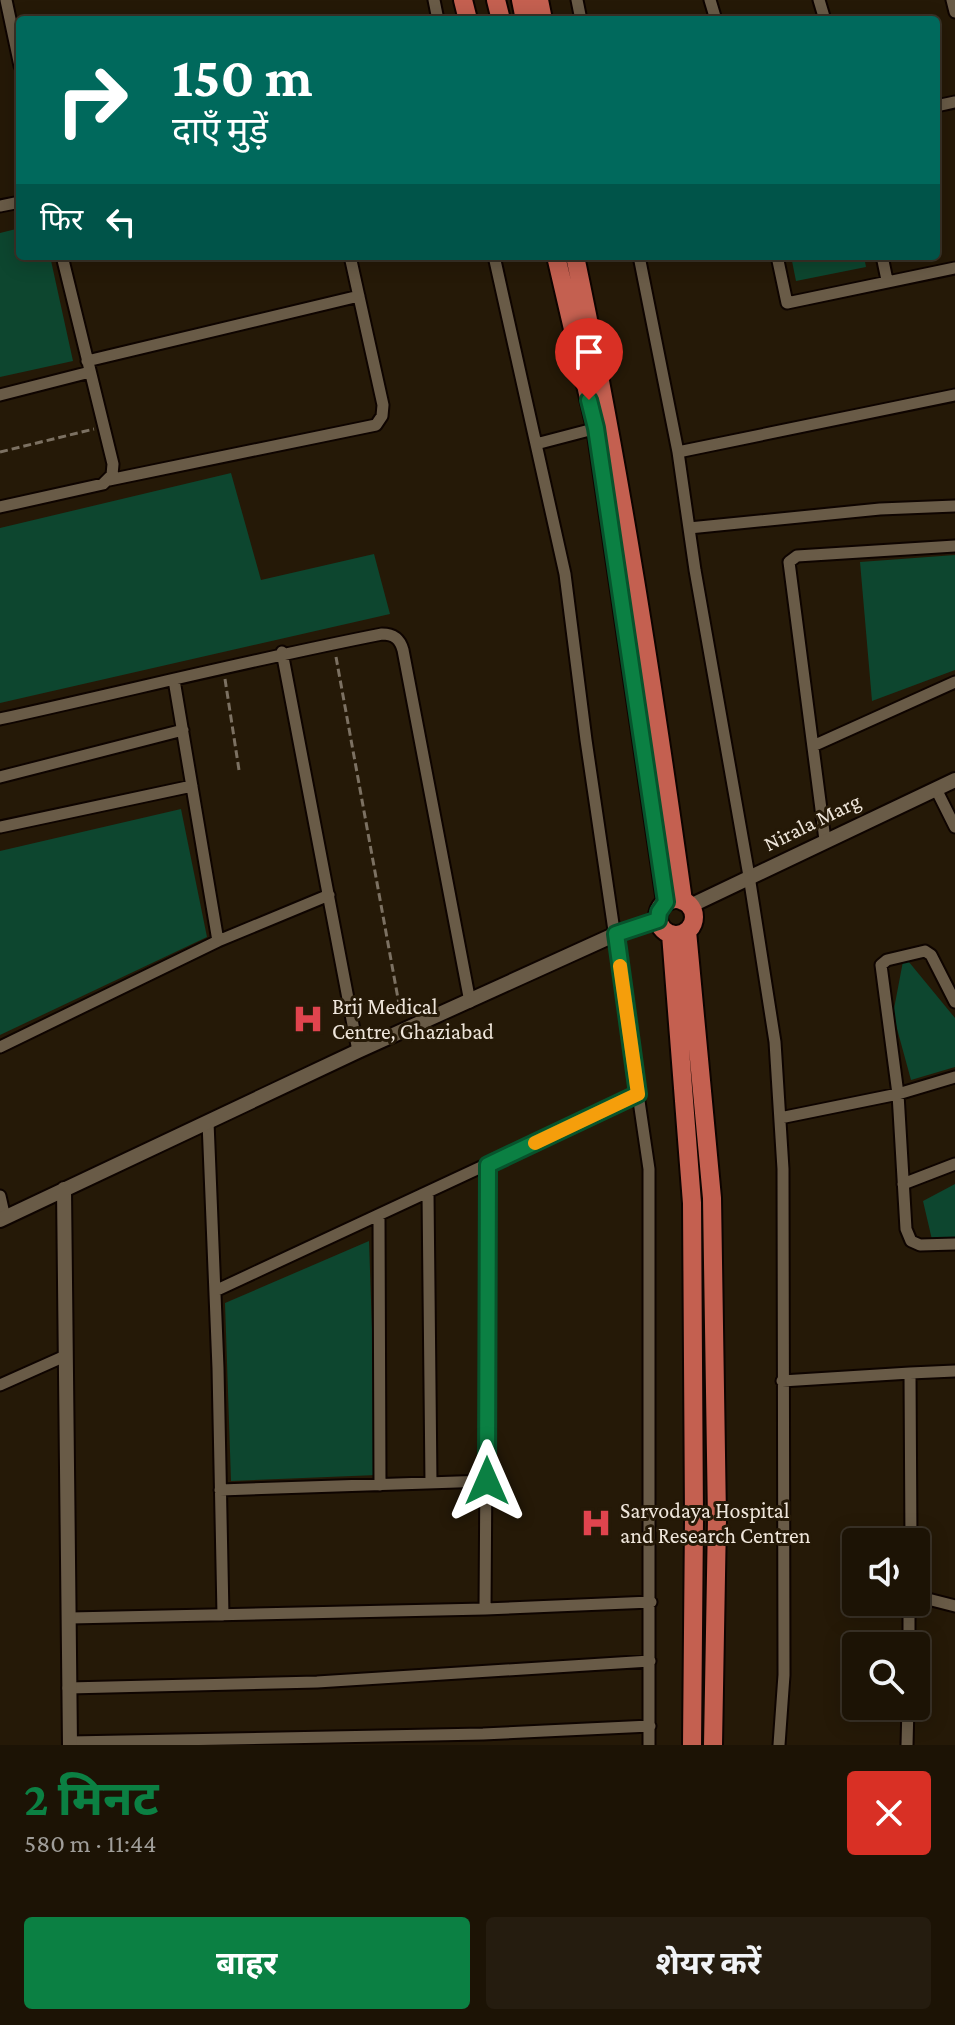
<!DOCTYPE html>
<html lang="hi">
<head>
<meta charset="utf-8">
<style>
	body { margin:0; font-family:"Crimson Pro","Noto Sans Devanagari",serif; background:#251c0f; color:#f1f3f6; height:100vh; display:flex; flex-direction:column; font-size:30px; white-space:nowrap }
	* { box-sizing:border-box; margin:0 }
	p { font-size:26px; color:#a09e9a }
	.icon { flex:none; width:44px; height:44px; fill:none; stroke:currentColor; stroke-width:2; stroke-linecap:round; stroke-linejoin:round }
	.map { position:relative; height:1745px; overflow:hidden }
	.sheet { display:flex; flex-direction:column; background:#1c1305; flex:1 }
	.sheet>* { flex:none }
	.hud { position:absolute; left:16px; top:16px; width:924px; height:244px; border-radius:8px; box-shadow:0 4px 20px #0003,0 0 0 2px #3a3227; background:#00695c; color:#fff; overflow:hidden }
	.controls { position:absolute; left:842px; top:1528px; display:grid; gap:16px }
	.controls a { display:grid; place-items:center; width:88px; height:88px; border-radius:8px; background:#1c1305; box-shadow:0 4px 20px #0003,0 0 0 2px #3a3227; font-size:40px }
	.pin { position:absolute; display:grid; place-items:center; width:68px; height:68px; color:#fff; margin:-82px -34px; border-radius:50% 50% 50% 0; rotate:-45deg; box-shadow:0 0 8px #0007 }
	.pin .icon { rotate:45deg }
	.me { position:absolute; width:88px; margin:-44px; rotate:0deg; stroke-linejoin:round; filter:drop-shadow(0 0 6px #0008) }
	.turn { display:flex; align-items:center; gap:28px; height:168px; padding:0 24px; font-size:36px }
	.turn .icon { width:104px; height:104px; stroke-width:2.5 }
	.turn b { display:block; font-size:56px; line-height:68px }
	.then { display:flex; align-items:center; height:76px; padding:0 24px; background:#0003; gap:16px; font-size:30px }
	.round { display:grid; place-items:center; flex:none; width:84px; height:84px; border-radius:8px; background:#251c0f }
	.summary { display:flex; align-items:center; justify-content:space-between; height:136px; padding:0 24px }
	h1 { font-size:48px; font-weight:700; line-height:60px; color:#0b8043 }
	.cta { display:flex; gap:16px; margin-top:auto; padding:16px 24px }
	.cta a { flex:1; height:92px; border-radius:8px; background:#0b8043; color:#fff; font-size:32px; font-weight:700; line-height:92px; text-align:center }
	.cta a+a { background:#251c0f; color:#f1f3f6 }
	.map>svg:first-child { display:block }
	.green { fill:#0d462f }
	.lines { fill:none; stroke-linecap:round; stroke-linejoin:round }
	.minor-casing { stroke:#0e0400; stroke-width:15 }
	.tertiary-casing { stroke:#0e0400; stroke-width:18 }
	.trunk-casing { stroke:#0e0400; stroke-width:22 }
	.path { stroke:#7c7162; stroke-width:3; stroke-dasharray:8 4; stroke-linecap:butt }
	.minor { stroke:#695b47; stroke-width:11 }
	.tertiary { stroke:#695b47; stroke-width:14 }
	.trunk { stroke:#c46050; stroke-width:18 }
	.route-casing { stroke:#07532c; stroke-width:20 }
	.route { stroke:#0b8043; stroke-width:14 }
	.slow { stroke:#f59e0b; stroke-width:14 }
	.labels { text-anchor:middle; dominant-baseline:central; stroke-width:6; stroke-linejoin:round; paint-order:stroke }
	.street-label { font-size:22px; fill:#efe6db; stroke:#251907 }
	.poi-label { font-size:22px; fill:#efe6db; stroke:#251907; text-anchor:start }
</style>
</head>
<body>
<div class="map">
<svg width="955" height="1745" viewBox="0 0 955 1745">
	<rect width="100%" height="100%" fill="#251907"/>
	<path class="green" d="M20 228V256H50L73 361 0 377V233Z
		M791 256H864L866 267 796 281Z
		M231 473 261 580 374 554 390 614 0 703V528Z
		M955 555V670L872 701 860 562Z
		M181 809 207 937 0 1035V851Z
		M904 956 955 1018V1067L911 1080 893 1014Z
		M955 1184V1243L933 1244 923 1201Z
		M369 1241 377 1475 231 1481 225 1303Z"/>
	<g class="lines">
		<defs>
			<path id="minor" d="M6 0 20 66
				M434 0 438 20
				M577 0 581 20
				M710 0 716 20
				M819 0 825 20
				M952 0 955 12
				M936 106 955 102
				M0 206 20 202
				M494 256 565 574 586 740 649 1169V1745
				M639 256 678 452 695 570 749 876 775 1042 783 1169 784 1675 779 1745
				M777 256 787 303 955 268
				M882 256 887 280
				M87 361 359 296
				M0 395 90 372
				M536 444 601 427
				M678 452 955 395
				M109 480 376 425 382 416 383 405 350 256
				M0 507 103 484 112 475 113 464 62 256
				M689 528 880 509 955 506
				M282 652 358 1051
				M174 680 218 941
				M0 719C127 691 254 659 382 634 394 634 400 639 403 650L470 1002
				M813 746 955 682
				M0 777 183 730
				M936 789 955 827
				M0 827 192 786
				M825 840 789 562 797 556 955 546
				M955 1002 931 955 925 951 887 960 881 965 898 1094 906 1229 911 1241 920 1245 955 1244
				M0 1047 218 941 329 895
				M780 1118 898 1094 955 1077
				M208 1122 218 1368 223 1615
				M903 1184 955 1164
				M428 1193 431 1483
				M0 1196 5 1218
				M379 1216 380 1485
				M215 1291 638 1094
				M782 1381 910 1373
				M0 1385 65 1356
				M220 1490 487 1481
				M911 1542 910 1373 955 1371
				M916 1596 955 1606
				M485 1609 488 1165
				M70 1618 485 1609 651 1602
				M909 1646V1602
				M68 1688 317 1682 650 1661
				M70 1742 483 1734 650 1726
				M907 1745 908 1706"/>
			<path id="tertiary" d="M690 906 955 780
				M64 1189 70 1745
				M0 1220 358 1051 616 934 658 920"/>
			<path id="trunk" d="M463 0 468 20
				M496 0 501 20
				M521 0 525 20
				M539 0 543 20
				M556 256 596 428 666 902
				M575 256C620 470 653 685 683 901
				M658 917a18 18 0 1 1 36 0a18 18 0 1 1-36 0Z
				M687 931 712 1198 717 1519 713 1745
				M671 934 692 1203 694 1519 692 1745"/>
		</defs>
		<use href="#minor" class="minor-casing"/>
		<use href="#tertiary" class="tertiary-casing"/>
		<use href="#trunk" class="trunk-casing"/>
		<path class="path" d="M0 452 94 429
			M336 657 401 1015
			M225 679 239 770"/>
		<use href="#minor" class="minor"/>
		<use href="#tertiary" class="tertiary"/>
		<use href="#trunk" class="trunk"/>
	</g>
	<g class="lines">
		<defs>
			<path id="route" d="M487 1481 488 1165 638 1094 616 934 658 920 659 912 666 902 596 428 589 400"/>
		</defs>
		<use href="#route" class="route-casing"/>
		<use href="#route" class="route"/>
		<path class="slow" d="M535 1143 638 1094 620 966"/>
	</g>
	<defs>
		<symbol id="hospital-bare" viewBox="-9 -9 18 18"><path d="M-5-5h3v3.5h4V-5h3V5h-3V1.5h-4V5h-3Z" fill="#e0444e" stroke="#251907" stroke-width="2.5" paint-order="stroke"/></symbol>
	</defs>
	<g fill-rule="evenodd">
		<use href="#hospital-bare" x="286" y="997" width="44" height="44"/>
		<use href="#hospital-bare" x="574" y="1501" width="44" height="44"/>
	</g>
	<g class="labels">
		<g class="street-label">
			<text transform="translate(812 822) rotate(-26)">Nirala Marg</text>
		</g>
		<g class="poi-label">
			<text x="332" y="1006">Brij Medical<tspan x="332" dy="25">Centre, Ghaziabad</tspan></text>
			<text x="620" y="1510">Sarvodaya Hospital<tspan x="620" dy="25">and Research Centren</tspan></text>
		</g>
	</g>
</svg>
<div class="controls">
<a><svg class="icon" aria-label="sound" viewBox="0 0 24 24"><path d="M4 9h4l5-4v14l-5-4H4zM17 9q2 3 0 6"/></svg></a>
<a><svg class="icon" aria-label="search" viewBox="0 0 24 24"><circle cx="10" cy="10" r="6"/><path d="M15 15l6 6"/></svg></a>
</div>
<div class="pin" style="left:589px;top:400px;background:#d93025"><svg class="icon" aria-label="arrive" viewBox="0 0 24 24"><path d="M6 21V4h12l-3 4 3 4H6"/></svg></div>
<svg class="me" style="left:487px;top:1481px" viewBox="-20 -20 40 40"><path d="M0-17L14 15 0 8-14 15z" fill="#0b8043" stroke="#fff" stroke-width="4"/></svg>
<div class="hud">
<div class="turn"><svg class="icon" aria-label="right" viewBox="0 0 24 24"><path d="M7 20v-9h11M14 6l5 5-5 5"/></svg><div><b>150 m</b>दाएँ मुड़ें</div></div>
<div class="then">फिर<svg class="icon" aria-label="left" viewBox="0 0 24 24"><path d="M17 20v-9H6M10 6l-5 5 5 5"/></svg></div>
</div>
</div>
<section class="sheet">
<div class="summary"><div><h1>2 मिनट</h1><p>580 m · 11:44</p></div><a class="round" style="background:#d93025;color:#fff"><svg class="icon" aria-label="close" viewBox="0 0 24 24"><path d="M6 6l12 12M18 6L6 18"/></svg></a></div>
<div class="cta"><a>बाहर</a><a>शेयर करें</a></div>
</section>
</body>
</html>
